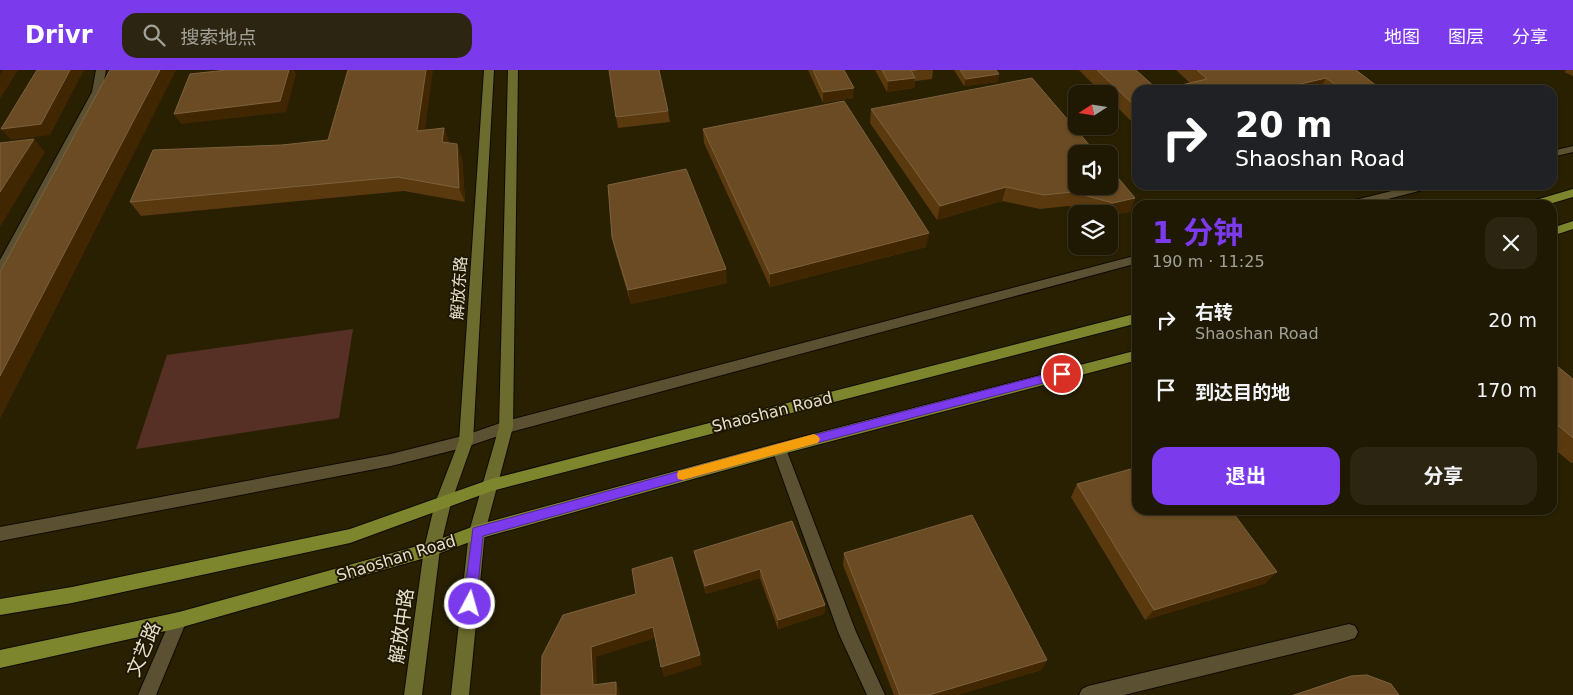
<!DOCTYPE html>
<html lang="zh">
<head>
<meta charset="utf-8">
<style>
	body { margin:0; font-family:"DejaVu Sans","Noto Sans SC",sans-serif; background:#2c2511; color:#f1f3f6; height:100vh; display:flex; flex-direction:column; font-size:19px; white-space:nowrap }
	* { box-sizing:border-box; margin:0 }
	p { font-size:16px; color:#a1a099 }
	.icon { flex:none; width:28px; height:28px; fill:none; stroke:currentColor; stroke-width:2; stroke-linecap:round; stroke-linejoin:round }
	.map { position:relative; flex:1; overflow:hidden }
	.drawer { position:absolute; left:1132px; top:130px; width:425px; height:315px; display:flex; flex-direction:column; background:#1f1802; border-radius:15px; box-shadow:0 1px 4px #0004,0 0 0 1px #3c3724 }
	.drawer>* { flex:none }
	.banner { position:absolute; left:1132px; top:15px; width:425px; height:105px; border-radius:15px; box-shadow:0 1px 4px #0004,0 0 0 1px #3c3724; background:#202124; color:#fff; overflow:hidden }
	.needle { width:32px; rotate:258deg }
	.controls { position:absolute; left:1068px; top:15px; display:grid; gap:10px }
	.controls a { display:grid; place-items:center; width:50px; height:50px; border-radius:10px; background:#1f1802; box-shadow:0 1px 4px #0004,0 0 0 1px #3c3724; font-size:25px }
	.pin { position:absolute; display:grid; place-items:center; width:42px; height:42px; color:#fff; margin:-21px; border:2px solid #fff; border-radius:50%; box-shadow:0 1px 5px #0007 }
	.me { position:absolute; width:55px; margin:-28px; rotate:6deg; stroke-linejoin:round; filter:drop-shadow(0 0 4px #0008) }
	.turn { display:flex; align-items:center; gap:18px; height:105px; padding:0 20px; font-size:22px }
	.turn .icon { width:65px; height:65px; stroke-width:2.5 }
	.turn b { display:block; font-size:35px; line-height:42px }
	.round { display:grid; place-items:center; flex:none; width:52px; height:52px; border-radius:15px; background:#2c2511 }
	.overview { display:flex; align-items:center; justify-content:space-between; height:85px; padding:0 20px }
	h1 { font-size:30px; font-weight:700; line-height:38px; color:#7c3aed }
	.action { display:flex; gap:10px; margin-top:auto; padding:10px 20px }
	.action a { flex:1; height:58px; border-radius:15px; background:#7c3aed; color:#fff; font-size:20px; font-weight:700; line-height:58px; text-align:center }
	.action a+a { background:#2c2511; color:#f1f3f6 }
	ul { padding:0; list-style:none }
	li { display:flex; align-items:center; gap:15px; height:70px; padding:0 20px }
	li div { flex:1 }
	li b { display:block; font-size:19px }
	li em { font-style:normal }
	header { display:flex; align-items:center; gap:30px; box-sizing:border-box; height:70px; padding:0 25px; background:#7c3aed; color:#fff }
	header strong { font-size:24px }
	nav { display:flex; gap:28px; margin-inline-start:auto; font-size:18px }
	.search { width:350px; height:45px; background:#2c2511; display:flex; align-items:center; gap:12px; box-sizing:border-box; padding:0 18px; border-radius:15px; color:#a1a099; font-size:19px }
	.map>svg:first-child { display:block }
	.green { fill:#563025 }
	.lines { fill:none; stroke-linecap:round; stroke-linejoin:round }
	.minor-casing { stroke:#110a00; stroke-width:2 }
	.secondary-casing { stroke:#110a00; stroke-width:2 }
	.primary-casing { stroke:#110a00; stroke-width:2 }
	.minor { fill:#5b5132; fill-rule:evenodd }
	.secondary { fill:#6c6c2f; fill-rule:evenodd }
	.primary { fill:#7e862d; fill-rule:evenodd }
	.wall { fill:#5a390e }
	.shaded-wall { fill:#402701 }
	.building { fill:#6a4b23; stroke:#7d623e }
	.route { fill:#7c3aed; stroke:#51269a }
	.slow { fill:#f59e0b }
	.labels { text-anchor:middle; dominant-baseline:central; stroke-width:4; stroke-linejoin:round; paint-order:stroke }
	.street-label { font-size:16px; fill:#e6e0cf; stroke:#201700 }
	.near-street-label { font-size:19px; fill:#e6e0cf; stroke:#201700 }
</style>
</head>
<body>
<header>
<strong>Drivr</strong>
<div class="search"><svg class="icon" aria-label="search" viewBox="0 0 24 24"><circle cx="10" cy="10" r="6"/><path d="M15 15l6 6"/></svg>搜索地点</div>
<nav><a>地图</a><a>图层</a><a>分享</a></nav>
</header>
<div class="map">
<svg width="1573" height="625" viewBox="0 0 1573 625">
	<rect width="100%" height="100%" fill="#292002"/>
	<path class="green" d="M353 259 339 348 136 379 167 285Z"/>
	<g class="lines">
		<defs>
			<path id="minor" d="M96 0H106L102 22 6 201 0 205V190L92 22Z
				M1573 76V82L1552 87V81Z
				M1416 115H1436L1434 117 1365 135H1345L1347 132Z
				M1138 185V193L507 363 466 377 391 396 0 471V457L391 384 466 365 506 351Z
				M779 373 784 375 786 379 856 562 885 625H867L839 564 772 379 774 375Z
				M179 542 185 544 187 550 156 625H138L173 544Z
				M1349 554 1355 556 1358 562 1355 568 1349 570 1124 625H1079L1082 619 1088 616Z"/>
			<path id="secondary" d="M484 0H494L473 371 451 433 440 479 422 625H404L424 479 435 433 459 371Z
				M508 0H518L513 357 485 462 469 625H451L469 462 499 357Z"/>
			<path id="primary" d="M1573 119V127L1546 135H1527L1529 132Z
				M1573 151V159L1552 166V158Z
				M1138 243V253L492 421 350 473 72 533 0 545V529L72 517 350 459 491 409Z
				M1138 280V290L779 385 478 469 432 486 179 558 0 598V580L179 542 432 472 477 455 779 373Z"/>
		</defs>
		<use href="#minor" class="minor-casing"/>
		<use href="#secondary" class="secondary-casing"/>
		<use href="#primary" class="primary-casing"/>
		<use href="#minor" class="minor"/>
		<use href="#secondary" class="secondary"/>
		<use href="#primary" class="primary"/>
	</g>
	<path class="wall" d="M808 0H844L853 28 823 33Z
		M875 0H933L932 9 915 11 914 18 887 22Z
		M954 0H996L998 12 964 16Z
		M1079 0H1136L1138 20V58L1109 29V24H1103Z
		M1176 0H1356L1382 20H1160L1190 13Z
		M1566 0H1573V6L1564 2Z
		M871 39 1135 128 1130 142 1096 144 1068 136 1040 139 1002 131 937 150 870 53Z
		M668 41 670 52 618 58 616 47Z
		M703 59 926 177 770 217 704 73Z
		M425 60 449 72V73L462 88 465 132 404 121 141 146 130 132 282 75Z
		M612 167 727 213 631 234 615 181Z
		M1552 292 1573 309V392L1571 393 1552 377Z
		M1077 414 1266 513 1145 550 1071 427Z
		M792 451 825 535 824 544 778 559 760 508 706 524 696 490 694 481Z
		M844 483 1047 590 1041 600 957 625H894L843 495Z"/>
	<path class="shaded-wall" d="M3 0H18L0 29V4Z
		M70 0H84L50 65 11 70 1 59Z
		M160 0H176L0 349V306Z
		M289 0H294L296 4 286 42 181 54 174 44Z
		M426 0H433L423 75 417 61Z
		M999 4 998 12 964 16 966 9Z
		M915 8 914 18 887 22 888 11Z
		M1326 8 1320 20H1275Z
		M854 18 853 28 823 33V22Z
		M444 58 449 72 447 86 442 72Z
		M34 69 45 82 0 157V122Z
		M457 74 462 88 465 132 459 118Z
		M1006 117 1002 131 937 150 940 136Z
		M1135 128 1130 142 1109 146V144L1113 133Z
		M929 163 926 177 770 217V204Z
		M726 199 727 213 631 234 628 220Z
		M760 499V508L706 524 705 516Z
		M1277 502 1266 513 1145 550 1154 540Z
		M825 535 824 544 778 559V550Z
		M653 557 656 568 596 587 597 625 593 615 591 577Z
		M700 585 702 595 664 607 661 597Z
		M1047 590 1041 600 957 625H929Z
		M616 612 620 622V625H616Z"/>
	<path class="building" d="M37 0H70L41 54 1 59Z
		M110 0H160L0 306V202Z
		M227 0H289L280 31 174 44 190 4Z
		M348 0H426L417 61 444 58 442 72 457 74 459 118 398 107 130 132 153 80 282 75 328 70Z
		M609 0H659L668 41 616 47Z
		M813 0H844L854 18 823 22Z
		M882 0H916H911L915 8 888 11Z
		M960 0H996L999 4 966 9Z
		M1097 0H1136L1158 20H1138V39Z
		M1197 0H1356L1382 20H1343L1326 8 1275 20H1160L1207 9Z
		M1032 8 1097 84H1076V116H1109V97L1135 128 1113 133 1072 122 1044 125 1006 117 940 136 871 39Z
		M844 31 929 163 770 204 703 59Z
		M34 69 0 122V73Z
		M686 99 726 199 628 220 612 167 608 115Z
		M1552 292 1573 309V368L1552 350Z
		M1138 397V440H1231L1277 502 1154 540 1077 414Z
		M972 445 1047 590 929 625H900L844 483Z
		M792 451 825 535 778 550 760 499 705 516 694 481Z
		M672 487 700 585 661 597 653 557 591 577 593 615 616 612V625H541L542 586 563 545 636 524 632 499Z
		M1367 605 1391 614 1399 625H1294L1351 606Z"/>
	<path class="route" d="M1062 300 1068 304 1066 307 779 383 483 466 476 534 474 539 470 541 465 539 463 534 473 458 779 374Z"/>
	<path class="slow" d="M814 364 818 366 820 369 818 373 814 374 683 410 678 409 677 405 678 401 683 400Z"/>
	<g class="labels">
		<g class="street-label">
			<text transform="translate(459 218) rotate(-86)">解放东路</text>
			<text transform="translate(772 342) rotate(-14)">Shaoshan Road</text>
			<text transform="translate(396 488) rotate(-17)">Shaoshan Road</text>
		</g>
		<g class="near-street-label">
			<text transform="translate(401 556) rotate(-82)">解放中路</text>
			<text transform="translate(143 579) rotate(-67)">文艺路</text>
		</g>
	</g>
</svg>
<div class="controls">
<a><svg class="needle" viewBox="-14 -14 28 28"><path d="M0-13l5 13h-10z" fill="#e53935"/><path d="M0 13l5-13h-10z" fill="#a1a099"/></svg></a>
<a><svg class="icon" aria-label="sound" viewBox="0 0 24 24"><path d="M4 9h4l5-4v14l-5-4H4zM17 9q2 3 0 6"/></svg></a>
<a><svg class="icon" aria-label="layers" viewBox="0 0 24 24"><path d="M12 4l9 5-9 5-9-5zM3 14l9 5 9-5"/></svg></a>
</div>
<div class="pin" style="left:1062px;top:304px;background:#d93025"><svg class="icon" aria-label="arrive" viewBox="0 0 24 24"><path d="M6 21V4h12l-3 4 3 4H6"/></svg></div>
<svg class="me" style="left:470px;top:534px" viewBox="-20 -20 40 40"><circle r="17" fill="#7c3aed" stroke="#fff" stroke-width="3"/><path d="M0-11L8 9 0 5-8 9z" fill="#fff"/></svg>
<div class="banner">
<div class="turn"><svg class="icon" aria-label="right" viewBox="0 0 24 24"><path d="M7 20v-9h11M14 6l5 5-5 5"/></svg><div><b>20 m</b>Shaoshan Road</div></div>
</div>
<section class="drawer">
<div class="overview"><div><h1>1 分钟</h1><p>190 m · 11:25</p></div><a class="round"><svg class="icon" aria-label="close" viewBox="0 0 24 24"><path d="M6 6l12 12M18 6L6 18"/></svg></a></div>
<ul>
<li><svg class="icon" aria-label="right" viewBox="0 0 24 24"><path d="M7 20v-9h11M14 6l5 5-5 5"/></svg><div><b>右转</b><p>Shaoshan Road</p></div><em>20 m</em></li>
<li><svg class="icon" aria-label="arrive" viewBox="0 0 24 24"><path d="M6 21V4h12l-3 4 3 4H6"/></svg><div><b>到达目的地</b></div><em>170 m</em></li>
</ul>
<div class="action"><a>退出</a><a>分享</a></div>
</section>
</div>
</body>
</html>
